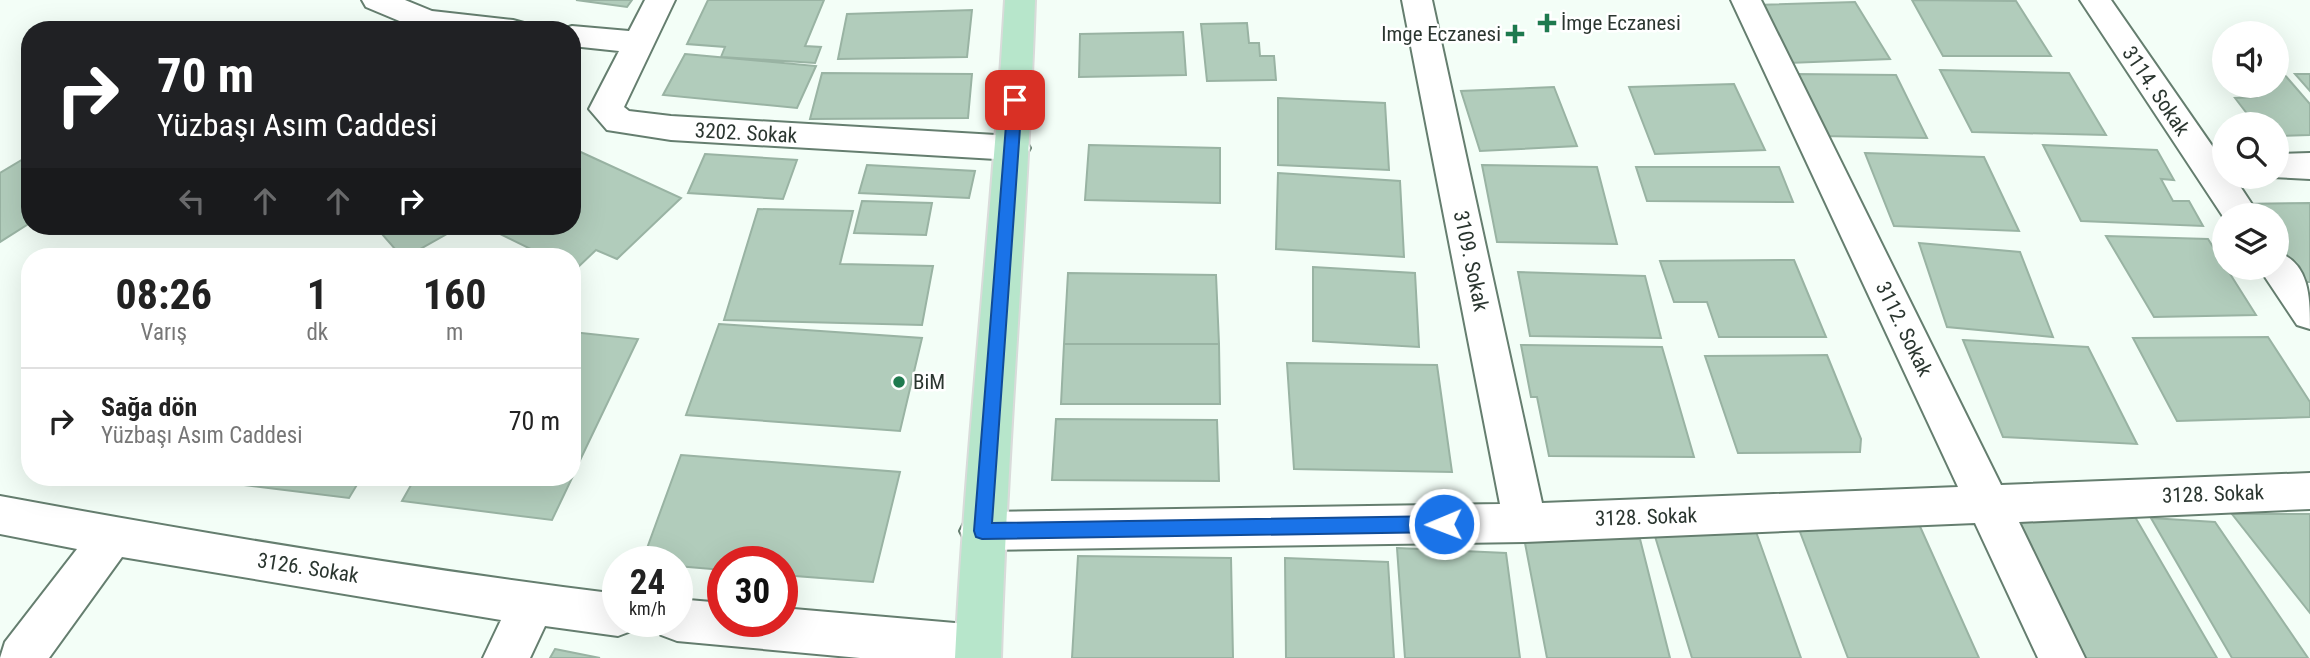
<!DOCTYPE html>
<html lang="tr">
<head>
<meta charset="utf-8">
<style>
	body { margin:0; font-family:"Roboto Condensed",sans-serif; background:#f2f2f2; color:#222; height:100vh; display:flex; flex-direction:column; font-size:26px; white-space:nowrap }
	* { box-sizing:border-box; margin:0 }
	p { font-size:23px; color:#767676 }
	.icon { flex:none; width:38px; height:38px; fill:none; stroke:currentColor; stroke-width:2; stroke-linecap:round; stroke-linejoin:round }
	.map { position:relative; flex:1; overflow:hidden }
	.side { position:absolute; left:21px; top:248px; width:560px; height:238px; display:flex; flex-direction:column; background:#fff; border-radius:28px; box-shadow:0 7px 28px #0002 }
	.side>* { flex:none }
	.top-card { position:absolute; left:21px; top:21px; width:560px; height:214px; border-radius:28px; box-shadow:0 7px 28px #0002; background:#202124; color:#fff; overflow:hidden }
	.tools { position:absolute; left:2212px; top:21px; display:grid; gap:14px }
	.tools a { display:grid; place-items:center; width:77px; height:77px; border-radius:50%; background:#fff; box-shadow:0 7px 28px #0002; font-size:35px }
	.speed { position:absolute; left:602px; top:546px; display:flex; gap:14px; font-size:35px; font-weight:700; text-align:center }
	.speed>* { display:grid; place-content:center; width:91px; height:91px; border-radius:50%; background:#fff; box-shadow:0 7px 28px #0002; line-height:1 }
	.speed small { font-size:18px; font-weight:400 }
	.speed .limit { border:10px solid #d22; background:#fff; color:#111 }
	.pin { position:absolute; display:grid; place-items:center; width:60px; height:60px; color:#fff; margin:-30px; border-radius:14px; box-shadow:0 4px 10px #0006 }
	.me { position:absolute; width:77px; margin:-38px; rotate:269deg; stroke-linejoin:round; filter:drop-shadow(0 0 5px #0008) }
	.turn { display:flex; align-items:center; gap:24px; height:147px; padding:0 21px; font-size:32px }
	.turn .icon { width:91px; height:91px; stroke-width:2.5 }
	.turn b { display:block; font-size:49px; line-height:60px }
	.lanes { display:flex; align-items:center; height:66px; padding:0 21px; background:#0003; justify-content:center; gap:35px; direction:ltr }
	.lanes .off { opacity:.35 }
	.eta { display:flex; justify-content:space-evenly; align-items:center; height:119px; text-align:center }
	.eta b { font-size:42px; font-weight:700; line-height:49px }
	ul { padding:0; list-style:none }
	li { display:flex; align-items:center; gap:21px; height:105px; padding:0 21px; border-top:2px solid #e0e0e0 }
	li div { flex:1 }
	li b { display:block; font-size:26px }
	li em { font-style:normal }
	.map>svg:first-child { display:block }
	.building { fill:#b1ccbb; stroke:#99b3a3; stroke-width:2 }
	.lines { fill:none; stroke-linecap:round; stroke-linejoin:round }
	.minor-casing { stroke:#657e6f; stroke-width:4 }
	.major-casing { stroke:#d9dbda; stroke-width:4 }
	.minor { fill:#fff; fill-rule:evenodd }
	.major { fill:#b7e6cb; fill-rule:evenodd }
	.route { fill:#1a73e8; stroke:#114b97; stroke-width:2 }
	.poi-dot { fill:#1f7a4f; stroke:#fff; stroke-width:2.5 }
	.labels { text-anchor:middle; dominant-baseline:central; stroke-width:5; stroke-linejoin:round; paint-order:stroke }
	.poi-label { font-size:21px; fill:#2b3630; stroke:#fff; text-anchor:start }
	.street-label { font-size:21px; fill:#2b3630; stroke:#fff }
</style>
</head>
<body>
<div class="map">
<svg width="2310" height="658" viewBox="0 0 2310 658">
	<rect width="100%" height="100%" fill="#f3fef7"/>
	<path class="building" d="M576 0H632L627 7Z
		M708 0H824L805 46 821 47 815 63 721 57 725 47 687 44Z
		M1912 0 2016 1 2051 56H1943Z
		M1855 2 1890 59 1788 63 1757 5Z
		M972 10 967 57 838 59 847 14Z
		M1247 23 1249 43H1259L1260 56H1274L1276 80 1207 81 1201 24Z
		M1183 32 1186 75 1079 77 1080 34Z
		M685 54 816 66 797 108 663 95Z
		M2277 66 2310 104V135L2277 136V124H2255L2235 98 2256 97 2247 86H2277Z
		M1940 70 2069 73 2106 135 1972 132Z
		M822 73 972 74 968 118 810 119Z
		M1795 74 1896 75 1927 138 1821 136Z
		M2295 74H2310V91Z
		M1734 84 1765 150 1655 154 1629 87Z
		M1554 87 1577 146 1480 151 1461 91Z
		M1278 98 1385 103 1389 170 1278 165Z
		M1089 145 1220 148V203L1085 200Z
		M2043 145 2157 150 2174 180 2161 179 2173 201H2189L2203 226 2081 221Z
		M572 148 681 198 617 259 596 250 574 271 572 257H547L490 229 494 226H572Z
		M1865 153 1984 157 2019 231 1894 226Z
		M705 154 797 160 783 199 688 193Z
		M30 155V223L0 242V173Z
		M867 165 975 171 969 198 859 193Z
		M1482 165 1597 167 1617 244 1497 242Z
		M1636 167H1779L1793 202 1647 201Z
		M1278 173 1400 181 1404 257 1276 249Z
		M862 201 932 203 926 235 854 233Z
		M2310 203V282H2296L2277 256V215H2247L2239 204Z
		M758 209 853 211 840 264 933 266 922 325 724 320Z
		M375 226H461L406 257H402Z
		M2106 236 2208 239 2256 315 2154 317Z
		M1919 243 2020 252 2053 337 1947 327Z
		M1794 260 1826 337H1719L1707 302H1674L1660 261Z
		M1313 267 1415 273 1419 347 1313 341Z
		M1518 272 1645 276 1661 338 1530 336Z
		M1068 273 1216 275 1219 344H1064Z
		M719 324 922 338 900 431 686 415Z
		M572 332 638 339 572 477Z
		M2268 337 2310 402V417L2177 421 2133 338Z
		M1963 340 2088 347 2137 444 2003 437Z
		M1064 344H1219L1220 404H1061Z
		M1521 345 1662 347 1694 457 1549 456 1537 397H1531Z
		M1827 355 1861 439 1860 452 1738 453 1705 356Z
		M1287 363 1437 365 1452 472 1294 469Z
		M1056 419 1217 420 1219 481 1052 480Z
		M681 455 900 472 873 582 782 575V562H723V570L677 566V562H642Z
		M204 478H361L349 498 203 480Z
		M415 478H572L552 520 402 501Z
		M2131 510 2217 658H2081L2008 515Z
		M2232 514H2310V613Z
		M2151 518 2215 522 2308 658H2232Z
		M1918 522 1979 658H1848L1797 524Z
		M1755 529 1801 658H1692L1654 533Z
		M1524 538 1640 539 1670 658H1547Z
		M1397 548 1506 553 1520 658H1405Z
		M1078 556 1231 558 1233 658H1072Z
		M1285 558 1388 562 1394 658H1286Z
		M555 649 600 658H550Z"/>
	<g class="lines">
		<defs>
			<path id="minor" d="M362 0H405L432 11 513 20 524 23 529 30H421L366 7Z
				M645 0H675L624 107 629 111 671 116 1013 136 1025 139 1030 148 1025 157 1013 160 671 140 607 130 589 109 619 51 572 46V30H560L572 26 629 31Z
				M1402 0H1432L1542 503 1958 487 1731 0H1761L2001 485 2310 473V509L2019 522 2085 658H2038L1975 523 1525 542 982 550 967 545 960 531 967 517 982 512 1500 504Z
				M2080 0H2111L2224 163V177H2234L2259 215H2224V218Z
				M2310 153V179L2271 177H2277V154Z
				M2277 252C2310 263 2310 298 2310 329L2297 325 2259 268H2277Z
				M0 496C205 534 411 568 618 594V621H638L634 630 618 636 545 626 530 658H483L501 620 122 557 49 658H0L5 642 77 549 0 534Z
				M677 599 723 603V621H782V608L978 625 994 632 1001 647 996 658H860L677 641 661 635 655 621H677Z"/>
			<path id="major" d="M1005 0H1035C1028 220 1007 438 1001 658H955C966 438 992 220 1005 0Z"/>
		</defs>
		<use href="#minor" class="minor-casing"/>
		<use href="#major" class="major-casing"/>
		<use href="#minor" class="minor"/>
		<use href="#major" class="major"/>
	</g>
	<path class="route" d="M1015 95 1022 100 992 523 1444 516 1450 518 1453 524 1450 529 1444 532 982 539 976 537 974 531 1008 100Z"/>
	<g class="poi-dot">
		<path d="M1543.5 12.5h7v7h7v7h-7v7h-7v-7h-7v-7h7z"/>
		<path d="M1511.5 23.5h7v7h7v7h-7v7h-7v-7h-7v-7h7z"/>
		<circle cx="899" cy="382" r="7"/>
	</g>
	<g class="labels">
		<g class="poi-label">
			<text x="1561" y="23">İmge Eczanesi</text>
			<text x="1501" y="34" text-anchor="end">Imge Eczanesi</text>
			<text x="913" y="382">BiM</text>
		</g>
		<g class="street-label">
			<text transform="translate(2156 91) rotate(56)">3114. Sokak</text>
			<text transform="translate(746 133) rotate(3)">3202. Sokak</text>
			<text transform="translate(1471 261) rotate(78)">3109. Sokak</text>
			<text transform="translate(1904 329) rotate(64)">3112. Sokak</text>
			<text transform="translate(2213 494) rotate(-2)">3128. Sokak</text>
			<text transform="translate(1646 517) rotate(-2)">3128. Sokak</text>
			<text transform="translate(308 568) rotate(9)">3126. Sokak</text>
		</g>
	</g>
</svg>
<div class="tools">
<a><svg class="icon" aria-label="sound" viewBox="0 0 24 24"><path d="M4 9h4l5-4v14l-5-4H4zM17 9q2 3 0 6"/></svg></a>
<a><svg class="icon" aria-label="search" viewBox="0 0 24 24"><circle cx="10" cy="10" r="6"/><path d="M15 15l6 6"/></svg></a>
<a><svg class="icon" aria-label="layers" viewBox="0 0 24 24"><path d="M12 4l9 5-9 5-9-5zM3 14l9 5 9-5"/></svg></a>
</div>
<div class="speed"><div>24<small>km/h</small></div><div class="limit">30</div></div>
<div class="pin" style="left:1015px;top:100px;background:#d93025"><svg class="icon" aria-label="arrive" viewBox="0 0 24 24"><path d="M6 21V4h12l-3 4 3 4H6"/></svg></div>
<svg class="me" style="left:1444px;top:524px" viewBox="-20 -20 40 40"><circle r="17" fill="#1a73e8" stroke="#fff" stroke-width="3"/><path d="M0-11L8 9 0 5-8 9z" fill="#fff"/></svg>
<div class="top-card">
<div class="turn"><svg class="icon" aria-label="right" viewBox="0 0 24 24"><path d="M7 20v-9h11M14 6l5 5-5 5"/></svg><div><b>70 m</b>Yüzbaşı Asım Caddesi</div></div>
<div class="lanes"><svg class="icon off" aria-label="left" viewBox="0 0 24 24"><path d="M17 20v-9H6M10 6l-5 5 5 5"/></svg><svg class="icon off" aria-label="ahead" viewBox="0 0 24 24"><path d="M12 20V5M6 11l6-6 6 6"/></svg><svg class="icon off" aria-label="ahead" viewBox="0 0 24 24"><path d="M12 20V5M6 11l6-6 6 6"/></svg><svg class="icon" aria-label="right" viewBox="0 0 24 24"><path d="M7 20v-9h11M14 6l5 5-5 5"/></svg></div>
</div>
<section class="side">
<div class="eta">
<div><b>08:26</b><p>Varış</p></div>
<div><b>1</b><p>dk</p></div>
<div><b>160</b><p>m</p></div>
</div>
<ul>
<li><svg class="icon" aria-label="right" viewBox="0 0 24 24"><path d="M7 20v-9h11M14 6l5 5-5 5"/></svg><div><b>Sağa dön</b><p>Yüzbaşı Asım Caddesi</p></div><em>70 m</em></li>
</ul>
</section>
</div>
</body>
</html>
